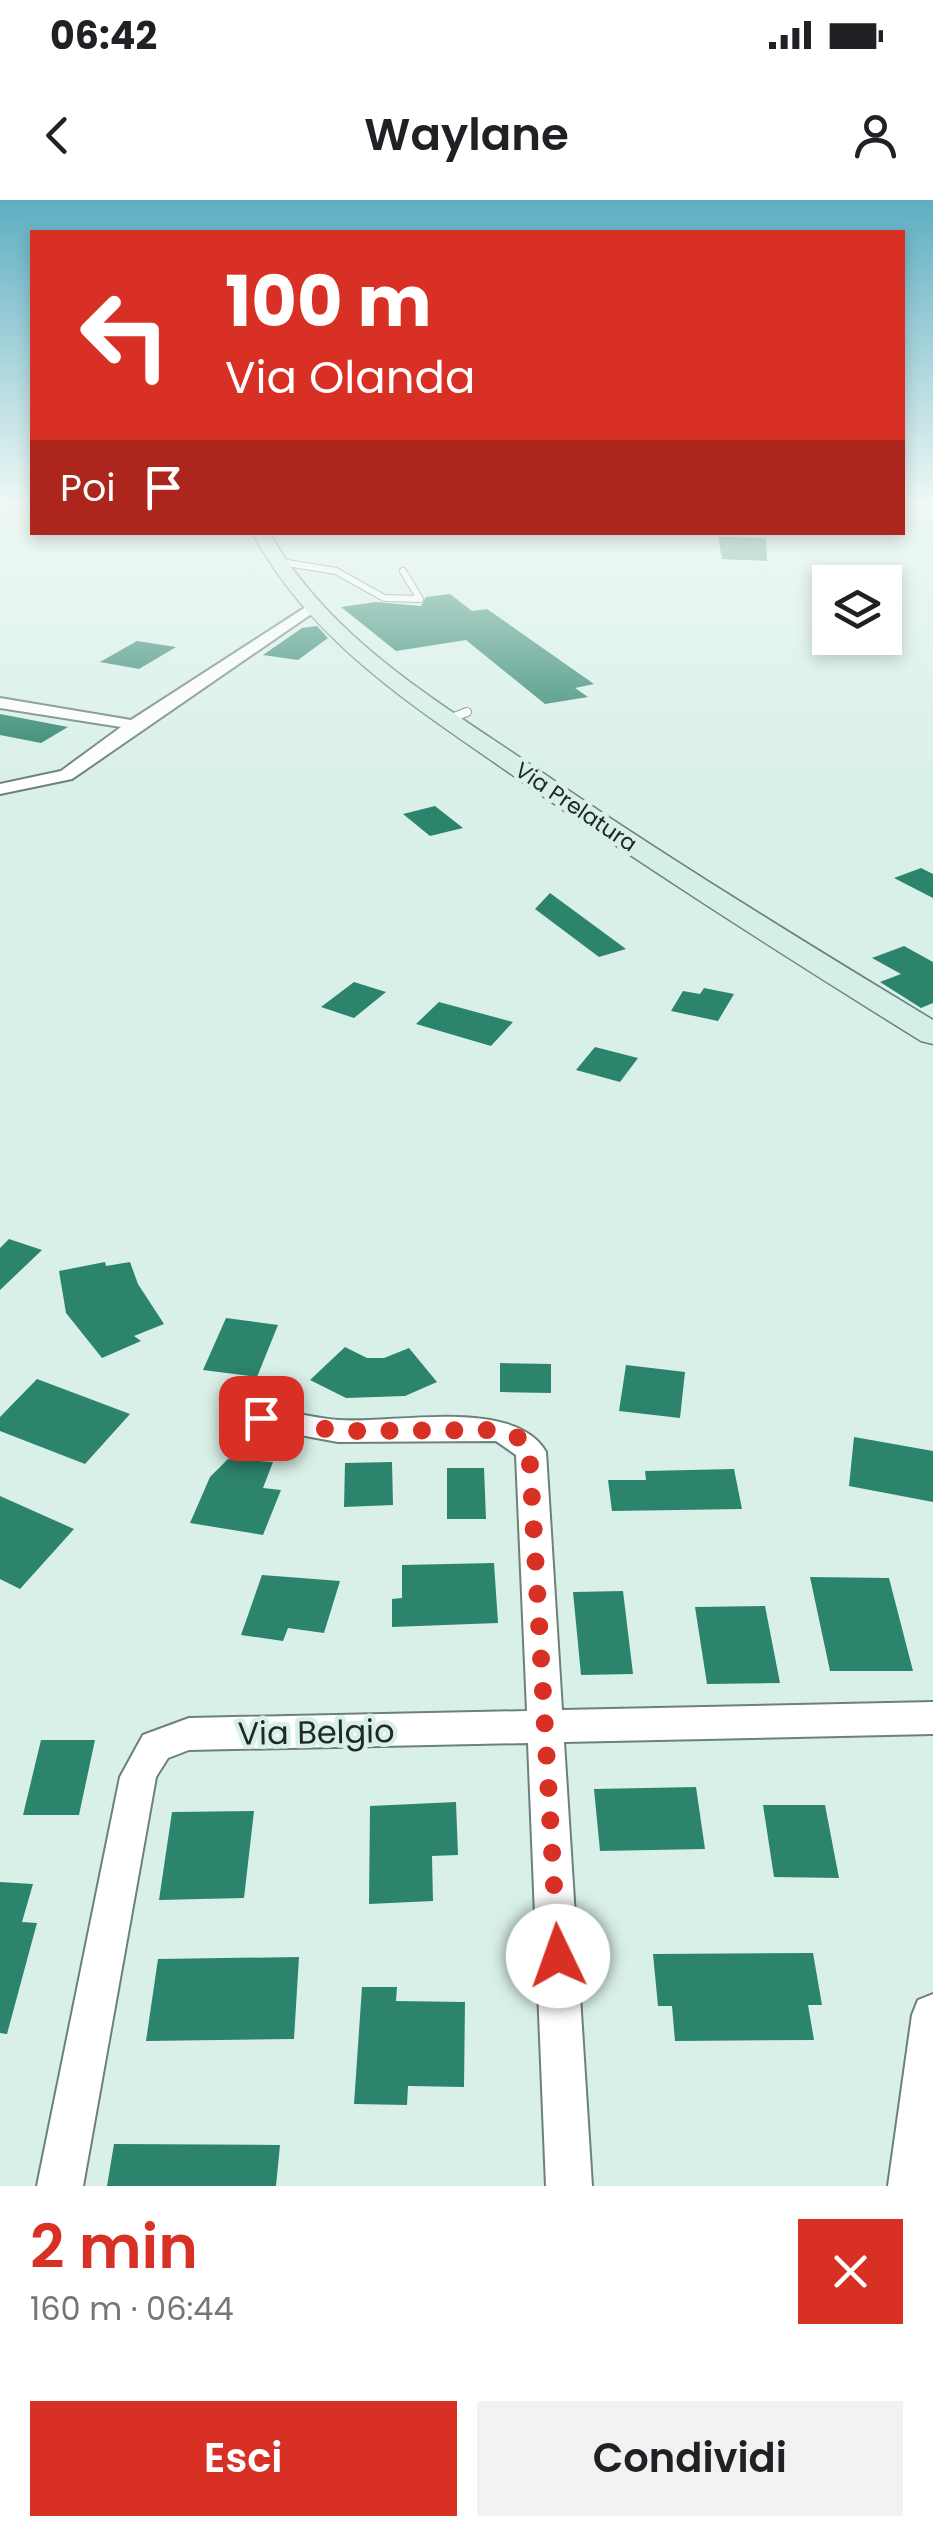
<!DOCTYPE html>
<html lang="it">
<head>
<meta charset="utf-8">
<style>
	body { margin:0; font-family:Poppins,sans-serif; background:#f2f2f2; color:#202124; height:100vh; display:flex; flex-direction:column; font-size:38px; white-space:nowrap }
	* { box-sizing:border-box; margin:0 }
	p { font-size:32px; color:#757577 }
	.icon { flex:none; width:55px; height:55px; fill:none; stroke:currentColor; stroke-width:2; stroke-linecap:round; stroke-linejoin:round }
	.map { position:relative; height:1986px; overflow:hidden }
	.details { display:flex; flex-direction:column; background:#fff; flex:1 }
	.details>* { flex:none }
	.guide { position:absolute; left:30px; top:30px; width:875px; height:305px; border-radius:0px; box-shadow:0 5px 15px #0003; background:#d93025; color:#fff; overflow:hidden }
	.controls { position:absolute; left:812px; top:365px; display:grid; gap:20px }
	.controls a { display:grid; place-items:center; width:90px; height:90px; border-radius:0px; background:#fff; box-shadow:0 5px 15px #0003; font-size:50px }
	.pin { position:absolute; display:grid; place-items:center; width:85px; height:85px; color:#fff; margin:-42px; border-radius:20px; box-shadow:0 5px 15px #0006 }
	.me { position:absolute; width:110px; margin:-55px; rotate:357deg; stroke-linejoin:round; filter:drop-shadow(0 0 8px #0008) }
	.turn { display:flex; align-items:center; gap:35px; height:210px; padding:0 30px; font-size:45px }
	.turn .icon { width:130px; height:130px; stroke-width:2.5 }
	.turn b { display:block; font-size:70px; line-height:85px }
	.then { display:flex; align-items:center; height:95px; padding:0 30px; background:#0003; gap:20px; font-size:38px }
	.round { display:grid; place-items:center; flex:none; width:105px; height:105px; border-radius:0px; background:#f2f2f2 }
	.headline { display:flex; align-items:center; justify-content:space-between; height:170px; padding:0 30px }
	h1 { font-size:60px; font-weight:600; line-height:75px; color:#d93025 }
	.primary-button { display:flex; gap:20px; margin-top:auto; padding:20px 30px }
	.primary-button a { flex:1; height:115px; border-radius:0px; background:#d93025; color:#fff; font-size:40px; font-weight:600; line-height:115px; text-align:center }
	.primary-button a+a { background:#f2f2f2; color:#202124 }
	.status { display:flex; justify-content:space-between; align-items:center; height:70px; padding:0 50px; background:#fff; direction:ltr }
	.status svg { height:28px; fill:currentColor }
	header { display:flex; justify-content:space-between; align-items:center; height:130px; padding:0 30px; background:#fff; font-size:45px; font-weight:600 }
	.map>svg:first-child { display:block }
	.building { fill:#2d846d }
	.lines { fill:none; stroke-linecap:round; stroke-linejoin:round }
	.lane-far1-casing { stroke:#6c8179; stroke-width:8 }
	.lane-casing { stroke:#6c8179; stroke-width:10 }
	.street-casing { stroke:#6c8179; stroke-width:4 }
	.secondary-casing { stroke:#6c8179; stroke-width:3 }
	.lane-far1 { stroke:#fff; stroke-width:6 }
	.lane { stroke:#fff; stroke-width:8 }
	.street { fill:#fff; fill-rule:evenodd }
	.secondary { fill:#d4efe7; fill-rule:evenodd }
	.route { stroke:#d93025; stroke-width:18; stroke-dasharray:0 32.4 }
	.labels { text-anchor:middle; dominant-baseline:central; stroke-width:9; stroke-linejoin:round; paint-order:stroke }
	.far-street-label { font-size:22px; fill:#202926; stroke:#d9f0e8 }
	.near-street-label { font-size:32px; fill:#202926; stroke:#d9f0e8 }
</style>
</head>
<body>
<div class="status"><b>06:42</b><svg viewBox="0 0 49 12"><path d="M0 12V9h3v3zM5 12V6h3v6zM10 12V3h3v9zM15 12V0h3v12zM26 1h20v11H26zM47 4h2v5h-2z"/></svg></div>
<header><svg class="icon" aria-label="back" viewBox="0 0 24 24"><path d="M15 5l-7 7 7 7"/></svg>Waylane<svg class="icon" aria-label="person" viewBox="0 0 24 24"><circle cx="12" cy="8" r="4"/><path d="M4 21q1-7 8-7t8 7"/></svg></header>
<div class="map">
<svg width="933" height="1986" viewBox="0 0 933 1986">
	<rect width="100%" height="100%" fill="#d9f0e8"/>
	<path class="building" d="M718 337 766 338 767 361 722 359Z
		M450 394 472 411 487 409 594 484 575 488 588 497 545 504 466 440 396 451 341 407 376 402 421 406 426 397Z
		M317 426 328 438 298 460 263 455 302 428Z
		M137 441 176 447 139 469 100 462Z
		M0 514 68 527 41 543 0 535Z
		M435 606 463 628 430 636 403 614Z
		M921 668 933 674V698L894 678Z
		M550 693 626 749 599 757 535 709Z
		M904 746 933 762V803L921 808 880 782 901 774 872 758Z
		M354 782 386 792 354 818 321 807Z
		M704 788 734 794 718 821 671 811 683 791 700 794Z
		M439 802 513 822 491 846 416 824Z
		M595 847 638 858 620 882 576 870Z
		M9 1039 42 1050 0 1090V1048Z
		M105 1062 106 1066 130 1062 138 1084 164 1124 134 1136 141 1141 102 1158 66 1113 59 1071Z
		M226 1118 278 1125 257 1177 203 1170Z
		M345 1147 367 1158H384L409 1148 437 1182 405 1196 346 1198 310 1180Z
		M500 1163 551 1164V1193L500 1192Z
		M626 1165 685 1172 680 1218 619 1211Z
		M37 1179 130 1214 85 1264 0 1231V1217Z
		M854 1237 933 1251V1302L849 1286Z
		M228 1259 273 1262 263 1288 281 1290 263 1335 190 1323 210 1277Z
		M392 1262 393 1305 344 1307 345 1263Z
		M447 1268H484L486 1319H447Z
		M734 1269 742 1309 612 1311 608 1280H646L645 1271Z
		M0 1296 74 1329 20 1389 0 1379Z
		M494 1363 498 1423 392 1427V1399L402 1398V1365Z
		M262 1375 340 1381 324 1433 288 1428 283 1441 241 1435Z
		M810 1377 889 1378 913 1471H830Z
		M623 1391 633 1474 581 1475 573 1392Z
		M765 1406 780 1483 707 1484 695 1407Z
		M41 1540H95L79 1615H23Z
		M696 1587 705 1649 600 1651 594 1589Z
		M456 1602 458 1655 432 1656 433 1701 369 1704 370 1606Z
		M763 1605H825L839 1678 774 1677Z
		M254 1611 244 1698 159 1700 172 1612Z
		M0 1682 33 1684 22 1722 37 1723 7 1834 0 1833Z
		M813 1753 822 1805H808L814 1840 675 1841 672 1806H658L653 1754Z
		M299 1757 294 1839 146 1841 158 1759Z
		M362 1787H397L396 1801 465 1802 464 1887 408 1886 407 1905 354 1904Z
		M114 1944 280 1945 276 1986H107Z"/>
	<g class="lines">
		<defs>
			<path id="lane-far1" d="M275 361 336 371 384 398 420 399 403 371"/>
			<path id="lane" d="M449 519 467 512"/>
			<path id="street" d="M312 403 317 404V410L72 579 0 594V584L61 571 121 527 0 508V498L131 520Z
				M261 1207C287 1211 313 1218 339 1220 395 1224 515 1197 546 1252L562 1510 933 1502V1534L564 1542 592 1986H546L528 1543 189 1550 168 1558 156 1577 83 1986H37L120 1577 143 1535 189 1518 527 1511 516 1255 496 1241 338 1242 251 1226 246 1218 251 1210Z
				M933 1794V1986H888L912 1815 918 1800Z"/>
			<path id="secondary" d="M8 302H31L0 316V305Z
				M252 332H269C329 439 436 500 534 567 664 656 798 738 933 820V844L921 841C786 757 652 672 521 581 420 510 312 445 252 332Z"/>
		</defs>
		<use href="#lane-far1" class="lane-far1-casing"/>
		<use href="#lane" class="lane-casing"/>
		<use href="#street" class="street-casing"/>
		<use href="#secondary" class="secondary-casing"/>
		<use href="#lane-far1" class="lane-far1"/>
		<use href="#lane" class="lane"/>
		<use href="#street" class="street"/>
		<use href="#secondary" class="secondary"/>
	</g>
	<linearGradient id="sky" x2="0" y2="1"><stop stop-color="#5eaec2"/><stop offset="0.52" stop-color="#eef8f5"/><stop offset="1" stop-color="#eef8f5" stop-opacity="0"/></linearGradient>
	<rect width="933" height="580" fill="url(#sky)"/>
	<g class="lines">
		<path class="route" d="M261 1218 338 1231 499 1230 519 1238 529 1247 558 1756"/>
	</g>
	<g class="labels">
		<g class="far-street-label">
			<text transform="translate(576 607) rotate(34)">Via Prelatura</text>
		</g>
		<g class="near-street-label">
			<text transform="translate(316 1532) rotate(-1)">Via Belgio</text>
		</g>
	</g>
</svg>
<div class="controls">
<a><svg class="icon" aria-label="layers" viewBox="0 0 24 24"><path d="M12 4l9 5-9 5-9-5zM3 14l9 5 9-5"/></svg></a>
</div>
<div class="pin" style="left:261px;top:1218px;background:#d93025"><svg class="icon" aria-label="arrive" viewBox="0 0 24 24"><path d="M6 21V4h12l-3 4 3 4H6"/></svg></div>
<svg class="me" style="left:558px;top:1756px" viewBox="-20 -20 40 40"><circle r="19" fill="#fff"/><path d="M0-13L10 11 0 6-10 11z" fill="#d93025"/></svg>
<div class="guide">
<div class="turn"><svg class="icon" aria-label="left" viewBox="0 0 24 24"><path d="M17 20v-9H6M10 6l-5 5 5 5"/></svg><div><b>100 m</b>Via Olanda</div></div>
<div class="then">Poi<svg class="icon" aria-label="arrive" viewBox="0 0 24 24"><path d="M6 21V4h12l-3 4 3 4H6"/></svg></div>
</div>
</div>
<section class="details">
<div class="headline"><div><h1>2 min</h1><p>160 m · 06:44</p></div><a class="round" style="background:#d93025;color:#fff"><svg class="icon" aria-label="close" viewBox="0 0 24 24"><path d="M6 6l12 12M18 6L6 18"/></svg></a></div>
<div class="primary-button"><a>Esci</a><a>Condividi</a></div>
</section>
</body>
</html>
